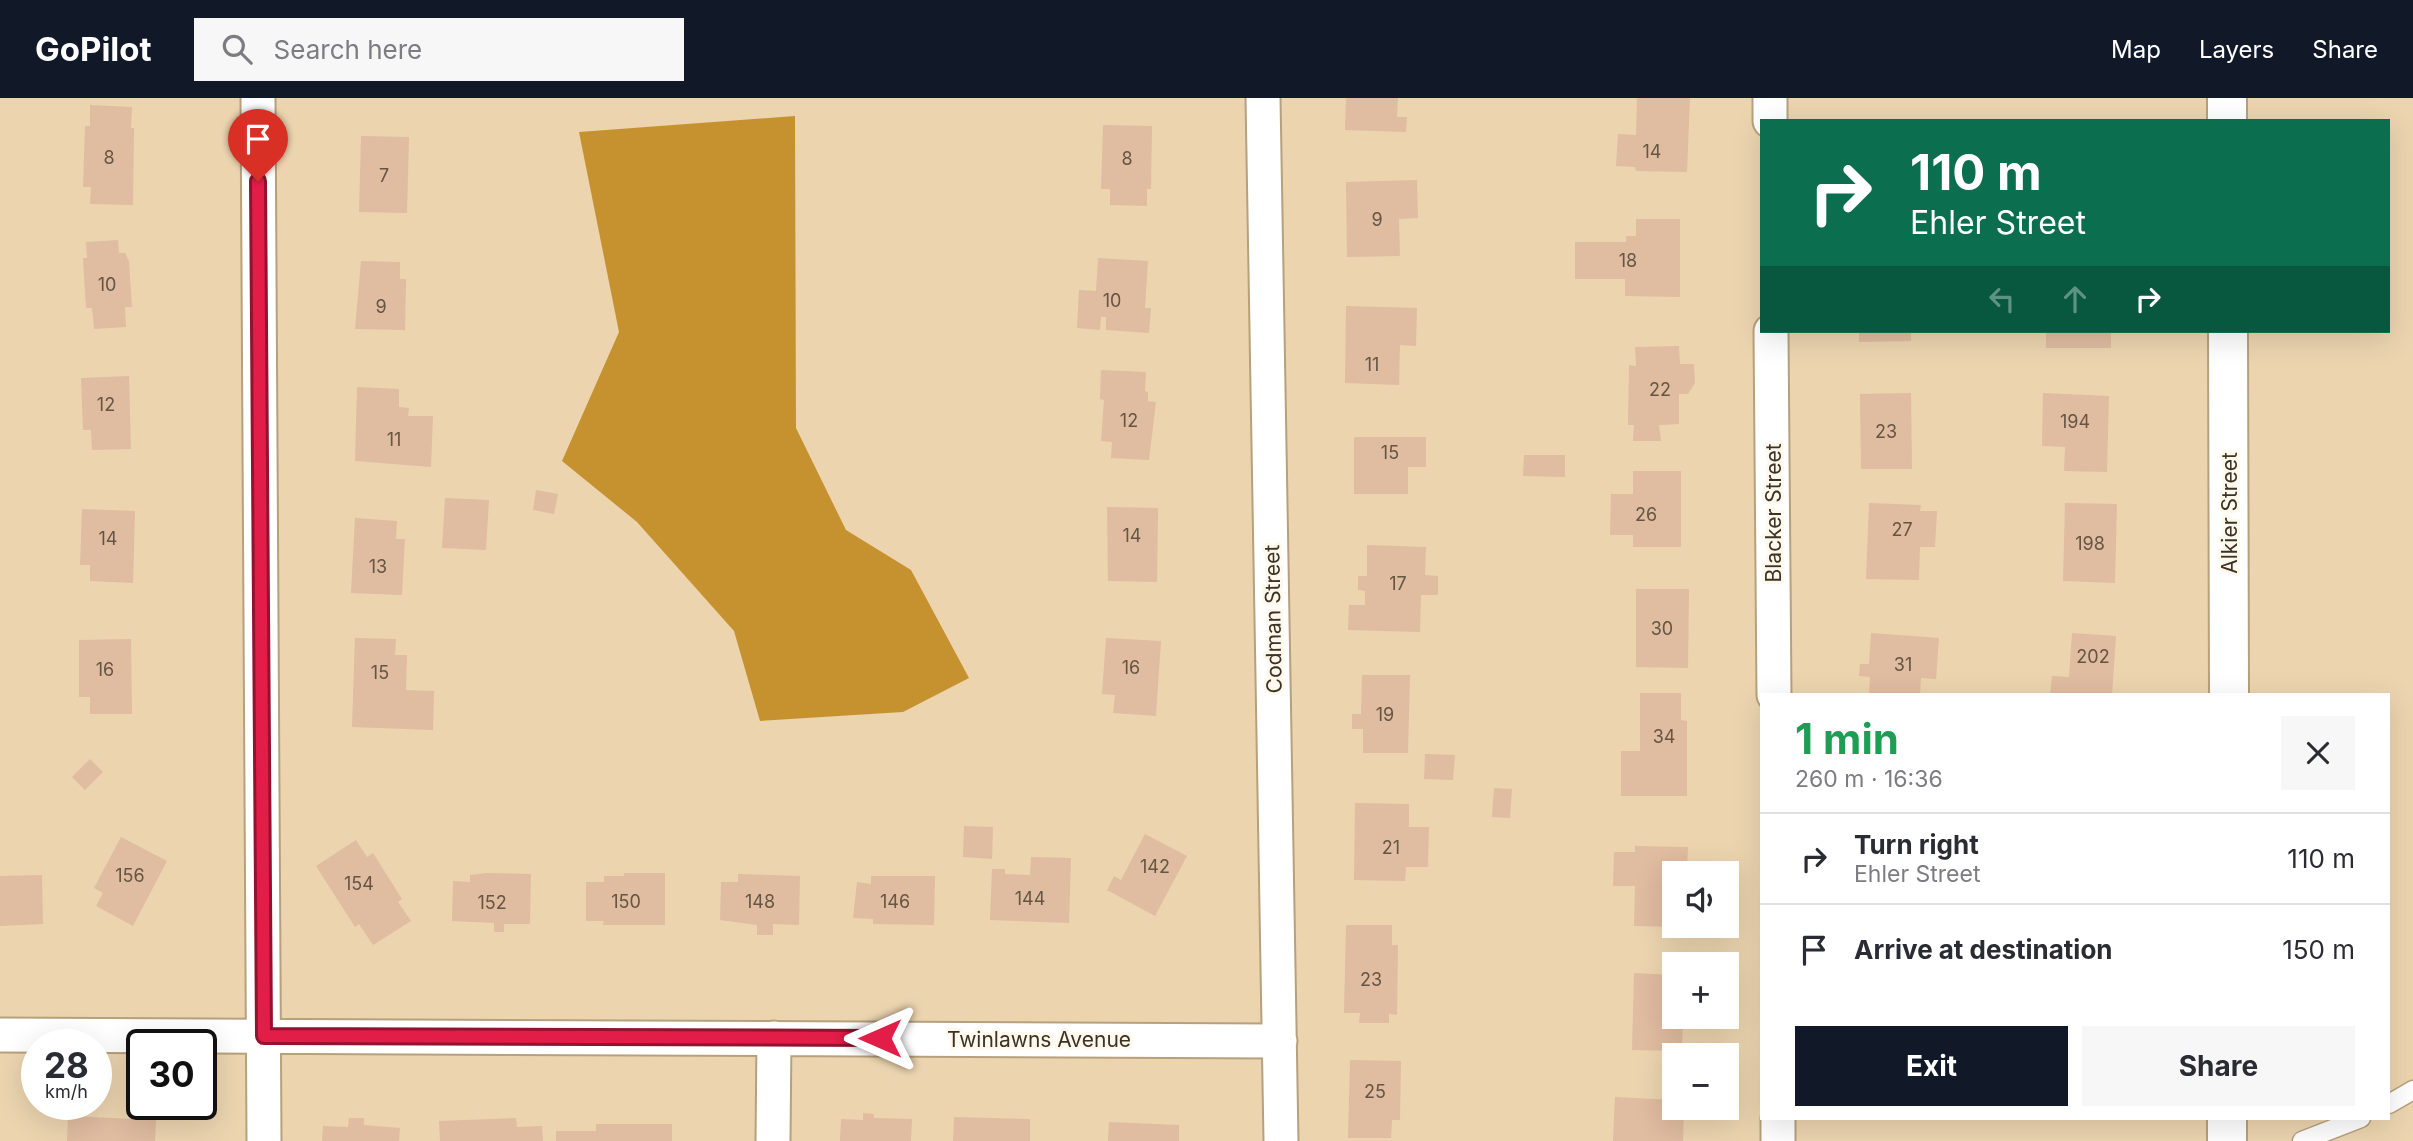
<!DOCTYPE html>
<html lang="en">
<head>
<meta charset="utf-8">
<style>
	body { margin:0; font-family:Inter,sans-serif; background:#f7f7f7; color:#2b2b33; height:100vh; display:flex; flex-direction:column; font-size:26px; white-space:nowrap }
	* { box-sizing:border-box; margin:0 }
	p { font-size:23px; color:#7c7c81 }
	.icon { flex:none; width:38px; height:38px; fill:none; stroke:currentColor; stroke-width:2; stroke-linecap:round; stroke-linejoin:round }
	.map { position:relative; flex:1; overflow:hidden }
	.details { position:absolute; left:1760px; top:595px; width:630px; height:427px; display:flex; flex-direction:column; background:#fff; border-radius:0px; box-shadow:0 7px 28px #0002 }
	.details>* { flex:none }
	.top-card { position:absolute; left:1760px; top:21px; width:630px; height:214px; border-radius:0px; box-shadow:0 7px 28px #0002; background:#0b6e4f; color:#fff; overflow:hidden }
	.tools { position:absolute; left:1662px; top:763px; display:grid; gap:14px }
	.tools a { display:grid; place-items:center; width:77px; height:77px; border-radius:0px; background:#fff; box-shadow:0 7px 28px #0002; font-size:35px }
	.speed { position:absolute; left:21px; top:931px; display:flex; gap:14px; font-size:35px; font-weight:700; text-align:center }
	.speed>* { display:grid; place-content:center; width:91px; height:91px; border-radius:50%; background:#fff; box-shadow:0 7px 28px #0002; line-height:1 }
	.speed small { font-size:18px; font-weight:400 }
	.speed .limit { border:4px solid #111; border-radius:10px; background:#fff; color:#111 }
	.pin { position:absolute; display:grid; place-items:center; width:60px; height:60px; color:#fff; margin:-72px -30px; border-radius:50% 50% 50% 0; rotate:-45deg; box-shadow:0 0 7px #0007 }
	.pin .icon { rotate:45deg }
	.me { position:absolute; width:77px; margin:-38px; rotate:270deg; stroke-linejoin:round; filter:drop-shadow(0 0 5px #0008) }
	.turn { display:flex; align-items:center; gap:24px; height:147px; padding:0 35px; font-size:32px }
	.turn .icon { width:91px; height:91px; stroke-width:2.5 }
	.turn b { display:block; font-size:49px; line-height:60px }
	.lanes { display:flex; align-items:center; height:66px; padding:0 35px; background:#0003; justify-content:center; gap:35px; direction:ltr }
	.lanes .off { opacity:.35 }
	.round { display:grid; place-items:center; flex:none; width:74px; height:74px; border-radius:0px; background:#f7f7f7 }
	.summary { display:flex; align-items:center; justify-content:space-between; height:119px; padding:0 35px }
	h1 { font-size:42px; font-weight:700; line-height:52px; color:#1e9e55 }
	.action { display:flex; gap:14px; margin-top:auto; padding:14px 35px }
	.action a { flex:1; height:80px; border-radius:0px; background:#111827; color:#fff; font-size:28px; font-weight:700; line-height:80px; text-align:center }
	.action a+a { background:#f7f7f7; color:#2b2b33 }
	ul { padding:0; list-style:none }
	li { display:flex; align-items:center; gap:21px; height:91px; padding:0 35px; border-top:2px solid #e1e1e2 }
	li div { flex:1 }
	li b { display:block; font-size:26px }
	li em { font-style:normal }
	header { display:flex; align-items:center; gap:42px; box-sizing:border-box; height:98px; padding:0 35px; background:#111827; color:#fff }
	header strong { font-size:33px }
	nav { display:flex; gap:38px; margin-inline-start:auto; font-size:24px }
	.search { width:490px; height:63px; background:#f7f7f7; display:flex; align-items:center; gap:18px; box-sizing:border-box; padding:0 24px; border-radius:0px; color:#7c7c81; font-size:26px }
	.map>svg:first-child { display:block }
	.forest { fill:#c6922f }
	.building { fill:#e0bca0 }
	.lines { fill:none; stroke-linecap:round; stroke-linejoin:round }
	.service-casing { stroke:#b7a07c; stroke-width:21 }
	.minor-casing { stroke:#b7a07c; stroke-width:37 }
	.tertiary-casing { stroke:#b7a07c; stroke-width:42 }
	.service { stroke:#fff; stroke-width:18 }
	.minor { stroke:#fff; stroke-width:33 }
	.tertiary { stroke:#fff; stroke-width:38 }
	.route-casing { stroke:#92132f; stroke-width:18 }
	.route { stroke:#e11d48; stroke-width:12 }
	.labels { text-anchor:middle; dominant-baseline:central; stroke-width:6; stroke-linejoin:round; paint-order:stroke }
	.number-label { font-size:18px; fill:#655543 }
	.street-label { font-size:21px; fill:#3c3324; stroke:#fff8ec }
</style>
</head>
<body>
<header>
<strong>GoPilot</strong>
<div class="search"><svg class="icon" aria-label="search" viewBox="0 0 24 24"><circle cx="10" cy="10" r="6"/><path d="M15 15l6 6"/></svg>Search here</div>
<nav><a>Map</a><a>Layers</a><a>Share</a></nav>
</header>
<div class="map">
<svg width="2413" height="1043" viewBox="0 0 2413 1043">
	<rect width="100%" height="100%" fill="#ecd4af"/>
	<path class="forest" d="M795 18 796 330 846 432 911 472 969 580 903 614 760 623 734 533 637 424 562 363 619 234 579 34Z"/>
	<path class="building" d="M1346 0H1398L1397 19H1407L1406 34 1345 32Z
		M1637 0H1690L1687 74 1636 73 1635 69 1616 68 1618 36 1636 37Z
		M90 7 132 9 131 30H134L133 107 90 106 91 89H83L85 28H90Z
		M1103 27 1152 28 1151 91H1147V108L1110 107V91H1101Z
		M361 38 409 39 407 115 359 114Z
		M1417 82 1418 120 1399 121 1400 158 1347 159 1346 84Z
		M1636 121H1680V199L1625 198V181H1575V144H1626V138H1636Z
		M118 142 119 155H125L129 163 132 209H125L126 229 94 231 92 210H86L83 160H87L86 144Z
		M1098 160 1148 163 1145 210H1151L1149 235 1106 232V219H1101L1100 232 1077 230 1079 192 1096 193Z
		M361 163 400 164V181H406L405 232 355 231Z
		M1346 208 1417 210 1416 248 1400 247 1399 287 1345 285Z
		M1859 233H1911V243L1859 244Z
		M2046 233H2111V250H2046Z
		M1679 248 1680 266H1694L1695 285 1688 296H1679V326L1659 327 1661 343H1633L1634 327H1628L1629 267 1636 268 1635 249Z
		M1101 272 1146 274 1145 293 1148 294V303L1156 304 1149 362 1111 360 1112 344 1101 343 1104 302 1100 301Z
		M129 278 131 351 92 352 91 332H83L81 280Z
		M357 289 399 291V309L409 310 408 318H433L431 369 355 363Z
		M1911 295 1912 371H1861L1860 296Z
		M2043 295 2109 298 2107 374 2064 373 2065 349 2042 348Z
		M1354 339H1426V369H1408V396H1354Z
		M1524 357H1565V379L1523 378Z
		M1633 373H1681V449H1633V437H1610L1611 396H1633Z
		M536 392 558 396 554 416 533 412Z
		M445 400 489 402 486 452 442 450Z
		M1869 405 1921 407 1920 413H1937L1935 449H1920L1919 482 1866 481Z
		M2065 405 2117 406 2115 485 2063 483Z
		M1107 409 1158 410 1157 484 1108 483Z
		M82 411 135 413 133 485 90 483V467H80Z
		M355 420 397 423 396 441H405L402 497 351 495Z
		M1367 447 1426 449 1425 477 1438 478V497H1421L1420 534 1348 532 1349 507H1365V493L1358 492V478H1367Z
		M1636 491H1689L1688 570 1636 569Z
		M1871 535 1939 540 1936 581 1921 580 1920 597H1869L1870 579 1859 578 1860 566H1869Z
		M2072 535 2116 538 2112 597H2050L2052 578 2069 579Z
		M355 540 396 541 395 557H407L406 592 434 593 433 632 352 629Z
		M1106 540 1161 543 1156 618 1113 615 1115 597 1102 596Z
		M131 541 132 616H90V599H79V542Z
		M1362 577H1410L1408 655H1363V631H1352V616H1361Z
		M1640 595H1681V622L1687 623V698H1621V653H1640Z
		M1425 656 1455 657 1453 682 1424 681Z
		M90 661 103 674 85 692 72 679Z
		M1494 690 1512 691 1510 720 1492 719Z
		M1355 705 1409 706V729H1429L1428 769H1406L1405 783 1354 782Z
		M964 728 993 729 992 761 963 759Z
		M1145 736 1187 758 1155 818 1107 792 1114 778 1121 782Z
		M121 739 167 763 133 828 96 808 103 795 94 790Z
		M356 742 367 759 373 755 402 801 398 804 411 823 373 847 359 826 355 829 316 768Z
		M1635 748 1688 749 1687 775H1675V829L1634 828 1635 788H1613L1614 754H1635Z
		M1031 759 1071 760 1069 825 990 822 992 771H1005V776L1030 777Z
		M487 775 531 776 530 826H504V834H494V825L452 823 453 783 470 784V777Z
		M624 775H665V827H603L604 823H586V784H604V778H624Z
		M738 776 800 778 799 827 773 826V837H757V827L720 822 721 784H738Z
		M42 777 43 826 0 828V778Z
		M871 778H935L934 827 873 826V821L853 820 857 784 871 786Z
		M1346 827H1392V847H1398L1397 917 1389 916V925H1359L1360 915H1344Z
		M1634 875 1675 877V919H1683L1682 953 1632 952Z
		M1350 962 1401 963 1400 1022H1392L1391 1040H1348Z
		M1615 999 1675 1002V1010H1684L1683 1043H1613Z
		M863 1015 874 1016V1020L912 1021 911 1043H840L841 1021 863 1022Z
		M68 1018 156 1022 155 1043H67Z
		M954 1019 1030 1021V1043H953Z
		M349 1020H364V1027L400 1030 399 1043H322L323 1028 348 1029Z
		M516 1020 517 1029 542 1028 543 1043H440L439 1023Z
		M1109 1024 1179 1027V1043H1108Z
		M596 1026H672V1043H556V1033H596Z"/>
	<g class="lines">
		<defs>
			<path id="service" d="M2389 1006 2413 992
				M2302 1043 2361 1020"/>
			<path id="minor" d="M258 0 264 1043
				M1263 0 1281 1043
				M1770 0V23
				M1771 233 1774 597
				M0 937 1280 943
				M1778 1020V1043
				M773 1043 774 940"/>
			<path id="tertiary" d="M2227 0V23
				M2228 233 2229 597
				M2227 1043V1020"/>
		</defs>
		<use href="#service" class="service-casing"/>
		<use href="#minor" class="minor-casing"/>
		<use href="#tertiary" class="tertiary-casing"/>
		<use href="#service" class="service"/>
		<use href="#minor" class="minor"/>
		<use href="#tertiary" class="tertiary"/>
	</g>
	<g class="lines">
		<defs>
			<path id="route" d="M258 83 264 938 880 940"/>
		</defs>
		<use href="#route" class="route-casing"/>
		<use href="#route" class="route"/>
	</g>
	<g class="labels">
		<g class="number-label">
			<text x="1652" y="53">14</text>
			<text x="109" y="59">8</text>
			<text x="1127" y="60">8</text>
			<text x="384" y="77">7</text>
			<text x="1377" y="121">9</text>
			<text x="1628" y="162">18</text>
			<text x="107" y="186">10</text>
			<text x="1112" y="202">10</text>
			<text x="381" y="208">9</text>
			<text x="1372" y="266">11</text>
			<text x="1660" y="291">22</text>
			<text x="106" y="306">12</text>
			<text x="1129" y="322">12</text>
			<text x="2075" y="323">194</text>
			<text x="1886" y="333">23</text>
			<text x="394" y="341">11</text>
			<text x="1390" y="354">15</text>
			<text x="1646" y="416">26</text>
			<text x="1902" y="431">27</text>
			<text x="1132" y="437">14</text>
			<text x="108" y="440">14</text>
			<text x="2090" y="445">198</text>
			<text x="378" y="468">13</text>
			<text x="1398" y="485">17</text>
			<text x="1662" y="530">30</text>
			<text x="2093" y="558">202</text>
			<text x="1903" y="566">31</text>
			<text x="1131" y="569">16</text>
			<text x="105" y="571">16</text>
			<text x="380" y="574">15</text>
			<text x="1385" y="616">19</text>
			<text x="1664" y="638">34</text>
			<text x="1391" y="749">21</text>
			<text x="1155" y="768">142</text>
			<text x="130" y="777">156</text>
			<text x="359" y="785">154</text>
			<text x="1030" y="800">144</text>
			<text x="626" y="803">150</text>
			<text x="760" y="803">148</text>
			<text x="895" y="803">146</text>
			<text x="492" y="804">152</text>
			<text x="1371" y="881">23</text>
			<text x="1375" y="993">25</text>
		</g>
		<g class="street-label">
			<text transform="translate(1773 415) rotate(-90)">Blacker Street</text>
			<text transform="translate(2229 415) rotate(-90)">Alkier Street</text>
			<text transform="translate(1273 521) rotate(-91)">Codman Street</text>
			<text x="1039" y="941">Twinlawns Avenue</text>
		</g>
	</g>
</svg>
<div class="tools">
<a><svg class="icon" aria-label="sound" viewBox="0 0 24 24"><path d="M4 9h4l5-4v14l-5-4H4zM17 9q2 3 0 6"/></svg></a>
<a>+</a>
<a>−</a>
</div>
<div class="speed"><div>28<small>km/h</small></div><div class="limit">30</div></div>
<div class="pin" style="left:258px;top:83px;background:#d93025"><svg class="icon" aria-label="arrive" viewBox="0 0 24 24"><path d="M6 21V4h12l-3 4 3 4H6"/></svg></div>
<svg class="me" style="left:880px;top:940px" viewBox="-20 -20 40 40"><path d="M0-17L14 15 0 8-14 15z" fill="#e11d48" stroke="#fff" stroke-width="4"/></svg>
<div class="top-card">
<div class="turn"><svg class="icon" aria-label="right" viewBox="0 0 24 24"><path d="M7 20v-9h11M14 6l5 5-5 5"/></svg><div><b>110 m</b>Ehler Street</div></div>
<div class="lanes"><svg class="icon off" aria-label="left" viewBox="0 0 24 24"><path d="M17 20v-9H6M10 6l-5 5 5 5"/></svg><svg class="icon off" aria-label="ahead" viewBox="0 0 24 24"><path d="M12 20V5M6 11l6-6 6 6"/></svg><svg class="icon" aria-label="right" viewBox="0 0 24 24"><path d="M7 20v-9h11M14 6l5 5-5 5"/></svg></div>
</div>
<section class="details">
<div class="summary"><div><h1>1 min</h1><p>260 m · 16:36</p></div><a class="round"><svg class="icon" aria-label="close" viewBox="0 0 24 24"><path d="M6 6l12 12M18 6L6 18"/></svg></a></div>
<ul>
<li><svg class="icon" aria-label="right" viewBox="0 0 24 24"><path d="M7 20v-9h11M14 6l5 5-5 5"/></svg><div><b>Turn right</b><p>Ehler Street</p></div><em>110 m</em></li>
<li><svg class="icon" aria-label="arrive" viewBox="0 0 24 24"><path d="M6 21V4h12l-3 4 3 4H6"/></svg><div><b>Arrive at destination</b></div><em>150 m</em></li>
</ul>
<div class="action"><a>Exit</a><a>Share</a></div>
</section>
</div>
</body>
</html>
